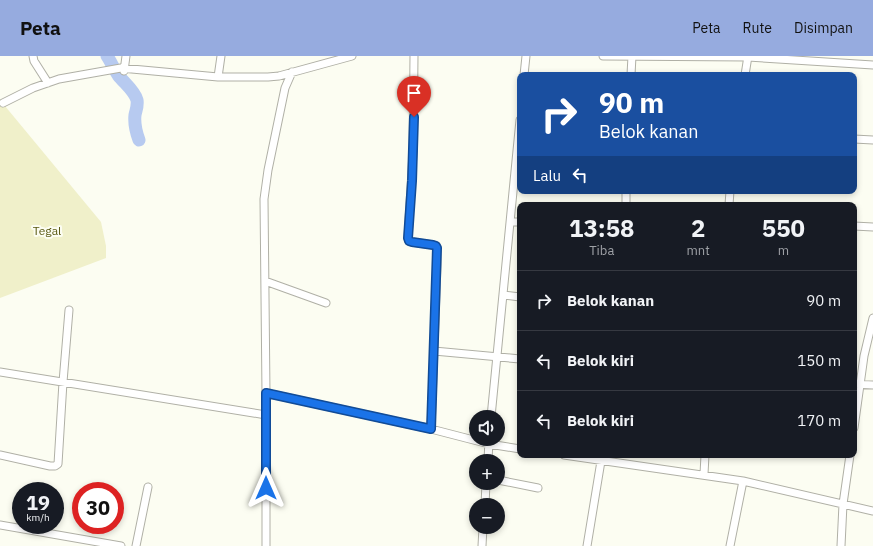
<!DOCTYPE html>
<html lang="id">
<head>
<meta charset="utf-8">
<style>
	body { margin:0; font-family:"IBM Plex Sans",sans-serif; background:#242831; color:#f1f3f6; height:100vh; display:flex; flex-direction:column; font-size:15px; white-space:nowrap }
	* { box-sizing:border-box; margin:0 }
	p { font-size:13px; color:#9ea1a6 }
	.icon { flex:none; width:22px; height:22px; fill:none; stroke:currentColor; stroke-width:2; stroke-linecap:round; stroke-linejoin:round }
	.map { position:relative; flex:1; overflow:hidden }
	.drawer { position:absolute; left:517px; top:146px; width:340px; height:256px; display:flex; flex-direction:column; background:#171b24; border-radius:8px; box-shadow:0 2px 6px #0003 }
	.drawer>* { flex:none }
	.top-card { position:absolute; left:517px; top:16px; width:340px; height:122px; border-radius:8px; box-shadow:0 2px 6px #0003; background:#1a4fa0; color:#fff; overflow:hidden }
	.controls { position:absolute; left:469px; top:354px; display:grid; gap:8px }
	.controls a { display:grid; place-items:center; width:36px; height:36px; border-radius:50%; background:#171b24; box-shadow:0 2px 6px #0003; font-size:20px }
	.speed { position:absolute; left:12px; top:426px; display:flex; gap:8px; font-size:20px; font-weight:700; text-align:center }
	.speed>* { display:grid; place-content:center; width:52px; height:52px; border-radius:50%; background:#171b24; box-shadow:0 2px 6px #0003; line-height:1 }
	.speed small { font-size:10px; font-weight:400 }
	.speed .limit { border:6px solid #d22; background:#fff; color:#111 }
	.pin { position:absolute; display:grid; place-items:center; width:34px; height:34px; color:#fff; margin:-41px -17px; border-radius:50% 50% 50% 0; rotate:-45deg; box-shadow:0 0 4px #0007 }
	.pin .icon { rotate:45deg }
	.me { position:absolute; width:44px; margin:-22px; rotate:0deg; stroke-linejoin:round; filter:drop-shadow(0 0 3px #0008) }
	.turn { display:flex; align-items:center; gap:14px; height:84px; padding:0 16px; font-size:18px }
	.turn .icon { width:52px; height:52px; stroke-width:2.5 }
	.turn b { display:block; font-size:28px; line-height:34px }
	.then { display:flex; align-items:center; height:38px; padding:0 16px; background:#0003; gap:8px; font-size:15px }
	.eta { display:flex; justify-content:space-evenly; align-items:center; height:68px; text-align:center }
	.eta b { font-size:24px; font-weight:700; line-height:28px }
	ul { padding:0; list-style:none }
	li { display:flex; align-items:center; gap:12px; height:60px; padding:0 16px; border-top:1px solid #363941 }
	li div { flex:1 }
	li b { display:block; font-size:15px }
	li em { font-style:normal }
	header { display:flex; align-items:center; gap:24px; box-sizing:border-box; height:56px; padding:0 20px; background:#96abdf; color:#111 }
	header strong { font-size:19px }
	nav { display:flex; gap:22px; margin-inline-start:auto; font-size:14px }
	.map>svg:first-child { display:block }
	.green { fill:#f0f0ca }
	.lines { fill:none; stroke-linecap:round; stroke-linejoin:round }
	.river { stroke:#b7caf0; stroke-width:13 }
	.street-casing { stroke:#b0b0a6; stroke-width:9 }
	.street { stroke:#fff; stroke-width:7 }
	.route-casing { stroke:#114b97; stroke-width:10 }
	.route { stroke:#1a73e8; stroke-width:7 }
	.labels { text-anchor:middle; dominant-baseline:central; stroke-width:4; stroke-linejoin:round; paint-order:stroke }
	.park-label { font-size:12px; fill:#595812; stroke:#fcfdf2 }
</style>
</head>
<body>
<header>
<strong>Peta</strong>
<nav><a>Peta</a><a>Rute</a><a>Disimpan</a></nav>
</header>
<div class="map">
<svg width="873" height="490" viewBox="0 0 873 490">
	<rect width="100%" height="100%" fill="#fcfdf2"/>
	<path class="green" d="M0 44 101 166 106 190V202L0 242Z"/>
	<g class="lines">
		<path class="river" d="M107 0C111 6 114 13 118 19 124 27 134 34 137 44 138 50 136 54 135 59 134 68 136 76 139 84"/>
		<defs>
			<path id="street" d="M33 0 34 5 48 27
				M414 0 413 97 408 182 409 185 412 186 433 189 436 190 437 192V209L431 373
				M603 0 748 1 873 9
				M124 15 126 0
				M524 19 526 0
				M631 19 632 0
				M745 19 748 0
				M218 21 221 0
				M3 47 33 32 59 23 121 12 218 21H268L279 20 352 0
				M854 83 873 84
				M626 149V135
				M729 149 730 135
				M510 166H520
				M854 170 873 171
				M265 225 326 247
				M503 239 520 241
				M434 295 520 303
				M0 316 266 359
				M854 328 873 329
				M266 337 431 373 489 388 520 393
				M491 361 520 64
				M854 372 864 300 873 262
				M0 399 50 410H55L58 408 63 326 69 254
				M564 399 743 425 873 455
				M488 405 489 383
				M704 418 705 399
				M498 424 538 432
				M485 449 486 427
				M0 469 121 490
				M136 490 148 431
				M266 490V337L264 143 268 114 285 32 292 16
				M482 490 483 471
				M587 490 602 399
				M730 490 743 425
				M841 490 843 448 850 399"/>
		</defs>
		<use href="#street" class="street-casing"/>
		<use href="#street" class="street"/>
	</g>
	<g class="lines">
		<defs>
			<path id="route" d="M266 432V337L431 373 437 192 436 190 433 189 412 186 409 185 408 182 412 125 414 61"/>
		</defs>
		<use href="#route" class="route-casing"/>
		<use href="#route" class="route"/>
	</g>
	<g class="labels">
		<g class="park-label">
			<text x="47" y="174">Tegal</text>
		</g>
	</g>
</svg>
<div class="controls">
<a><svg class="icon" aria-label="sound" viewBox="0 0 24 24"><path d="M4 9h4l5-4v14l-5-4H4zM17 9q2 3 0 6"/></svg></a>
<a>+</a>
<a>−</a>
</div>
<div class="speed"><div>19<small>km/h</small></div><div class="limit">30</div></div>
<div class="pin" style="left:414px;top:61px;background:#d93025"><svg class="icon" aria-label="arrive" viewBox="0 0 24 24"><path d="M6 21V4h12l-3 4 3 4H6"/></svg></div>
<svg class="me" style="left:266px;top:432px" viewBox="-20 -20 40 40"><path d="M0-17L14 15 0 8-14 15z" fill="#1a73e8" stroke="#fff" stroke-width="4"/></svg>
<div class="top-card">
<div class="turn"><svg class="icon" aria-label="right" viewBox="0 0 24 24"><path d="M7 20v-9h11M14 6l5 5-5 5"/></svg><div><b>90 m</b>Belok kanan</div></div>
<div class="then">Lalu<svg class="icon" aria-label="left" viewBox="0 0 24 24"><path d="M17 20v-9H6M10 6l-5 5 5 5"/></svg></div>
</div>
<section class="drawer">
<div class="eta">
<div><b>13:58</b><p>Tiba</p></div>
<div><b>2</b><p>mnt</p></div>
<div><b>550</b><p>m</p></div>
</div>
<ul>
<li><svg class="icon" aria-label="right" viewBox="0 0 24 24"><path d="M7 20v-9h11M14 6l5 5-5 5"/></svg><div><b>Belok kanan</b></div><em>90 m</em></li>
<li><svg class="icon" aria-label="left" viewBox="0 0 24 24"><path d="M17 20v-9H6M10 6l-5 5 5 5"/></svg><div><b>Belok kiri</b></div><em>150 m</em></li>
<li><svg class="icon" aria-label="left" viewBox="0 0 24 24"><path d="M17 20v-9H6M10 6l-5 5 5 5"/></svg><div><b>Belok kiri</b></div><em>170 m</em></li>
</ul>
</section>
</div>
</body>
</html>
